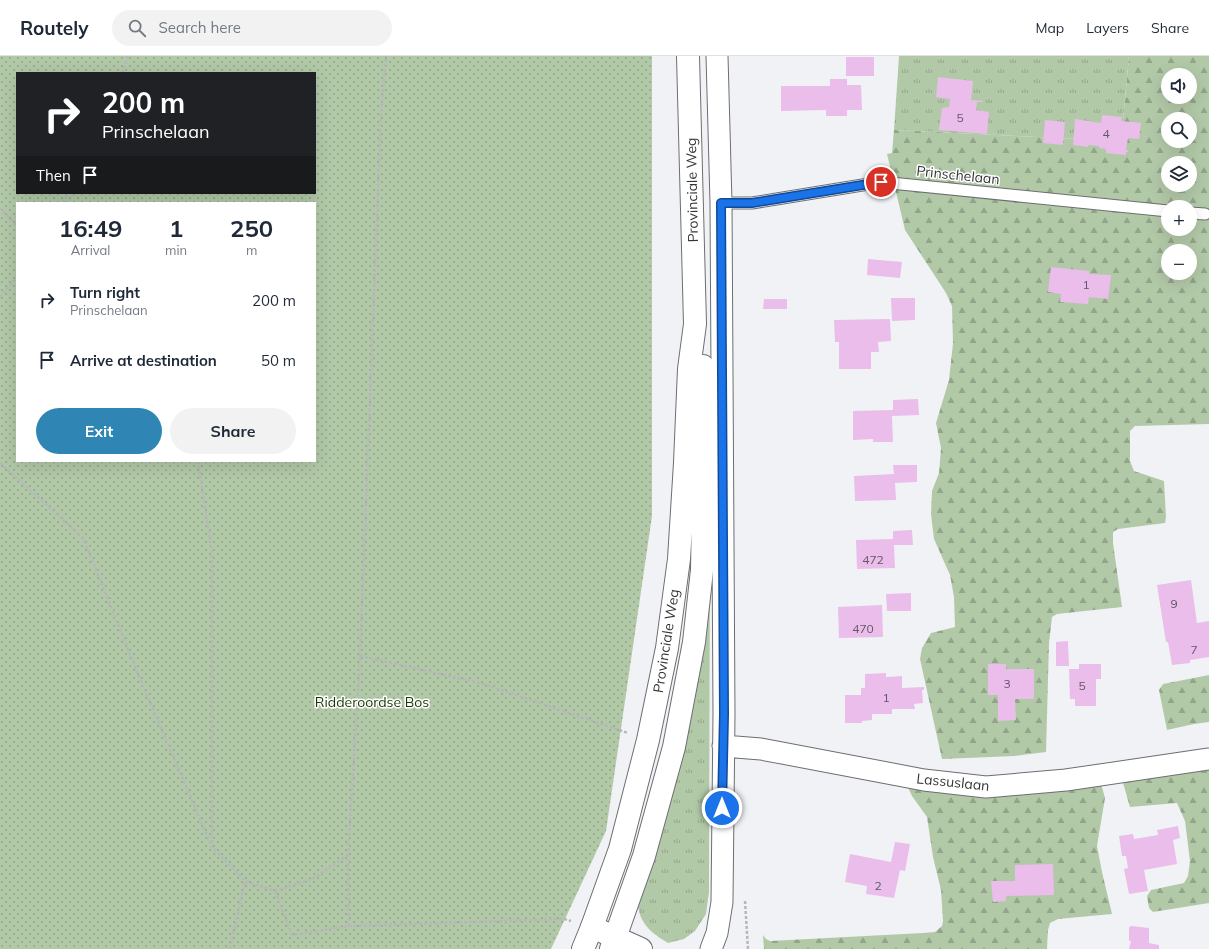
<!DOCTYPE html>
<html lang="en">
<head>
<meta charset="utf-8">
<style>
	body { margin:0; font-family:Mulish,sans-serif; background:#f2f2f3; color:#1f2937; height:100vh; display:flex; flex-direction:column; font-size:15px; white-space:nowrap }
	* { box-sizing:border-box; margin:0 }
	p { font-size:13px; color:#747a83 }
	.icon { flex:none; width:22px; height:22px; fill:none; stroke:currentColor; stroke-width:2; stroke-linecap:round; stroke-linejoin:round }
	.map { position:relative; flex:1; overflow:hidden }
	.details { position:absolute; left:16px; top:146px; width:300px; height:260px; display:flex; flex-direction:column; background:#fff; border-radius:0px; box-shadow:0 4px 16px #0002 }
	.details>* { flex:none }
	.hud { position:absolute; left:16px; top:16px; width:300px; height:122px; border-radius:0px; box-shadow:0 4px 16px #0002; background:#202124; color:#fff; overflow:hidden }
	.buttons { position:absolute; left:1161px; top:12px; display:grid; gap:8px }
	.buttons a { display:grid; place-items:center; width:36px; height:36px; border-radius:50%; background:#fff; box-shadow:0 4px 16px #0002; font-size:20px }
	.pin { position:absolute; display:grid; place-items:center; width:34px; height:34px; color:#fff; margin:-17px; border:2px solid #fff; border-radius:50%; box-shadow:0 1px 4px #0007 }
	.me { position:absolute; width:44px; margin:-22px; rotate:0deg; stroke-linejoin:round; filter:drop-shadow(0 0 3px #0008) }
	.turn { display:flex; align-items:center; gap:14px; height:84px; padding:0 20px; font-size:18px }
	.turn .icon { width:52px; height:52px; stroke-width:2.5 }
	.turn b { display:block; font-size:28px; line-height:34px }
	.then { display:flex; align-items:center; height:38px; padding:0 20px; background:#0003; gap:8px; font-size:15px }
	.eta { display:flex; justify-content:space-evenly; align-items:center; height:68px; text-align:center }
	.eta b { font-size:24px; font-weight:700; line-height:28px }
	.cta { display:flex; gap:8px; margin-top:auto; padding:8px 20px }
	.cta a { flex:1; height:46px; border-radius:24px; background:#2f86b5; color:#fff; font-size:16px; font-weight:700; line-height:46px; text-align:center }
	.cta a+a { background:#f2f2f3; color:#1f2937 }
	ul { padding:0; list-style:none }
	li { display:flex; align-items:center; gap:12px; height:60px; padding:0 20px }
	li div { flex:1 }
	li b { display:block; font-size:15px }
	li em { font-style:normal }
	header { display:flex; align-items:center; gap:24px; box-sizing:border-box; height:56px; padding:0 20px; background:#fff; border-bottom:1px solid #e0e1e3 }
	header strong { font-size:19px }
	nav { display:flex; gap:22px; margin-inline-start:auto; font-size:14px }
	.search { width:280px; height:36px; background:#f2f2f3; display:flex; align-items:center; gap:10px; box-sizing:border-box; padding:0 14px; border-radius:22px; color:#747a83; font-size:15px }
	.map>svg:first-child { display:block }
	.grass { fill:url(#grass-tufts) }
	.forest { fill:url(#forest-firs); fill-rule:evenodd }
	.park { fill:url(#park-dots); fill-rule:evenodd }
	.building { fill:#eabdeb }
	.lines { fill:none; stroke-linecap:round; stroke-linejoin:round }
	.lane-casing { stroke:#6d6e71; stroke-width:13 }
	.street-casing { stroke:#6d6e71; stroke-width:23 }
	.secondary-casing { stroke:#6d6e71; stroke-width:24 }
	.primary-casing { stroke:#6d6e71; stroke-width:24 }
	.path { stroke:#b6b6b9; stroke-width:2.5; stroke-dasharray:3 2; stroke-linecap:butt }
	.lane { stroke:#fff; stroke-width:11 }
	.street { stroke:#fff; stroke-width:21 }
	.secondary { stroke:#fff; stroke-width:22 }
	.primary { stroke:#fff; stroke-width:22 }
	.route-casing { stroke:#114b97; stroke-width:10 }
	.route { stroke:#1a73e8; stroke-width:7 }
	.labels { text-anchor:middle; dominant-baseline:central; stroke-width:3; stroke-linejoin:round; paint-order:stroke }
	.number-label { font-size:12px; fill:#625764 }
	.street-label { font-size:14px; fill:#353537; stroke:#fff }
	.park-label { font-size:14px; fill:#173802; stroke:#fff }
</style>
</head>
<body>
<header>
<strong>Routely</strong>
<div class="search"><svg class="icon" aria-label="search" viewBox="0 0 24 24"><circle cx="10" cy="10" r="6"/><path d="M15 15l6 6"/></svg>Search here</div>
<nav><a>Map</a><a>Layers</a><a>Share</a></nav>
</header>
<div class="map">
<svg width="1209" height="893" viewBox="0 0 1209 893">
	<defs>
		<pattern id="grass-tufts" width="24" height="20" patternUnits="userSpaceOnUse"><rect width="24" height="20" fill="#b2c9a8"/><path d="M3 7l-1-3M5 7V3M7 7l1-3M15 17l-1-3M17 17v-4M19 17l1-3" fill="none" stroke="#92a48a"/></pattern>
		<pattern id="forest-firs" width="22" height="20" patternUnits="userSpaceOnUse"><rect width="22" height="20" fill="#b2c9a8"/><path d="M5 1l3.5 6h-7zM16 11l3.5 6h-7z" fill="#92a48a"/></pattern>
		<pattern id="park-dots" width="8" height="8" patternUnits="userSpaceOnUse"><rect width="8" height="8" fill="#b2c9a8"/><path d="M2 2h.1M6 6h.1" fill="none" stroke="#92a48a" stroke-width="1.8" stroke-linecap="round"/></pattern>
	</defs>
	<rect width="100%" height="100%" fill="#f1f2f5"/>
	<path class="grass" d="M899 0H1129L1121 85 894 74Z
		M710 473 709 836 706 858 695 875 684 883 668 887C653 878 641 869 638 851 637 845 638 839 638 834Z"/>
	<path class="forest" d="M1129 0H1209V368L1135 370 1130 375V405L1134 415 1164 425 1166 461 1165 467 1118 473 1113 476V487L1122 551 1057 558 1052 561 1049 587 1046 696 1015 700 942 703 920 603 922 592 931 577 955 571 954 541 950 519 934 483 931 458 932 435 939 417 941 392 936 367 949 324 953 287 952 250 946 237 905 174 887 98 892 97 894 74 1121 85ZM1168 19H1190V41H1168ZM1168 63H1190V85H1168ZM1168 107H1190V129H1168ZM1168 151H1190V173H1168ZM1168 195H1190V217H1168Z
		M1209 619V666L1194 668 1167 674 1159 634 1163 628Z
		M1209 696V847L1153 856 1149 852 1147 840 1151 834 1184 827 1188 820 1190 805 1185 765 1177 747 1130 751 1119 713Z
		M1098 717 1105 742 1097 790 1102 816 1112 858 1058 863 1050 867 1048 874 1047 893H764L763 879 766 883 770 885 923 877 935 876 942 870 943 865 941 834 933 801 927 761 912 740 905 725Z"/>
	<path class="park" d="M0 0H652V460L606 775 551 893H0ZM17 17H315V137H17ZM17 147H315V405H17Z"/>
	<path class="building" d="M846 1H874V20H846Z
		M938 21 973 25 971 44 983 45V46H977L976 54 989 56 987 78 939 74 942 52 949 51 950 43 936 41Z
		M830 23H847V29H861L862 54H847V60H826V54L781 55V30H830Z
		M1102 59 1122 61 1121 65 1141 67 1139 83 1128 82 1126 94 1128 95V96H1126V99L1106 97V93L1099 92V90L1088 89V91L1073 89 1075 63 1101 67Z
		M1045 64 1065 66 1063 89 1043 87Z
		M868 203 902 206 900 222 867 219Z
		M1051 211 1089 215V218L1111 219 1108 243 1089 241 1088 248 1060 246 1061 238 1048 236Z
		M891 242H915V264L892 265Z
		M764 243H787V253H763Z
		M890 263 891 285 878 286 879 296H871V313H839V286H835L834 264Z
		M918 343 919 359 892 360 893 386H873V383L853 384V355L893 354V344Z
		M893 409H917V426L895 427 896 444 855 445 854 420 894 418Z
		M912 474 913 489H894L895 512 857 513 856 484 893 483V475Z
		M1191 524 1197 567 1209 565V601L1190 604V607L1172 609 1168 586H1166L1157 529Z
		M911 537V555H887L886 538Z
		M882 549 883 581 839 582 838 551Z
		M1068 585 1069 610H1056V586Z
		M988 608H1006V613H1034V643H1015L1016 664 998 665V639H988Z
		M1079 608H1101V623H1096V650H1075V643H1070L1069 613H1079Z
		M886 617V621L902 620V632L924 631V634H922L923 647 914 648 915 653H892V658H872V664L862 665V667H845V639H861V632H865V618Z
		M1178 770 1180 782 1173 784 1177 808 1144 814 1148 835 1129 838 1124 813 1128 812 1126 800H1122L1119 780 1133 778 1134 783 1158 779 1157 774Z
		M895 786 910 788 905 815 900 814 894 842 866 838 867 830 845 826 850 798 891 806Z
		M1053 808 1054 839 1006 840V845L993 846 991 825H1015V809Z
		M1132 870 1149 872V887L1159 889V893H1129L1131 885H1129V871Z"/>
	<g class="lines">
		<defs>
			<path id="lane" d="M721 147H752L881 126 1168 155
				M1190 157 1205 158"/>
			<path id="street" d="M723 690 761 693 924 724 986 731 1066 724 1209 703
				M711 893 717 877 722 846 724 658 721 147 717 0"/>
			<path id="secondary" d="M592 871 641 893"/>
			<path id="primary" d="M583 893 592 871 620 793 648 684 667 592 679 503 685 407 689 313 695 268 688 0
				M611 893 644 800 674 691 694 586 702 514 704 403 703 310"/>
		</defs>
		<use href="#lane" class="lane-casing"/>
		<use href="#street" class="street-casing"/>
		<use href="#secondary" class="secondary-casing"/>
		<use href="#primary" class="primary-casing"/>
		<path class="path" d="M122 17 128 0
			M63 147 68 137
			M0 152 17 170
			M0 241 17 221
			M198 405 212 497V788
			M0 407 83 482 143 630 212 791 245 825 275 835 312 823 348 799
			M360 600 481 627 628 677
			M275 835 292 879 349 870 564 863 571 865
			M745 845 748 893
			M349 870 348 799 360 600 381 58 386 0
			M230 893 245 825"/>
		<use href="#lane" class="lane"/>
		<use href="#street" class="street"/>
		<use href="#secondary" class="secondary"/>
		<use href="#primary" class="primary"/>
	</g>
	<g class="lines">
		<defs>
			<path id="route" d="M722 752 724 658 721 147H752L881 126"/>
		</defs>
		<use href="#route" class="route-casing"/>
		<use href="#route" class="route"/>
	</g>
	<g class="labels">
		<g class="number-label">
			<text x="960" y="61">5</text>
			<text x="1106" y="77">4</text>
			<text x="1086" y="228">1</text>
			<text x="873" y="503">472</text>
			<text x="1174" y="547">9</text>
			<text x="863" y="572">470</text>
			<text x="1194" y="593">7</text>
			<text x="1007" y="627">3</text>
			<text x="1082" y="629">5</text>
			<text x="886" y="641">1</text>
			<text x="878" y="829">2</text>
		</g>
		<g class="street-label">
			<text transform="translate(958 119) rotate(6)">Prinschelaan</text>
			<text transform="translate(692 134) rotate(-91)">Provinciale Weg</text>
			<text transform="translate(666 585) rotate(-81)">Provinciale Weg</text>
			<text transform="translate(953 726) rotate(6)">Lassuslaan</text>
		</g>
		<g class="park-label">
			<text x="372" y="646">Ridderoordse Bos</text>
		</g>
	</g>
</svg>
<div class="buttons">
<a><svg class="icon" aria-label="sound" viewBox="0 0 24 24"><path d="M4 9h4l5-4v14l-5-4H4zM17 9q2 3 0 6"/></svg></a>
<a><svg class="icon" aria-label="search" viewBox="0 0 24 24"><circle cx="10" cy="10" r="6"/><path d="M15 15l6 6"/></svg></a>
<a><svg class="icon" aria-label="layers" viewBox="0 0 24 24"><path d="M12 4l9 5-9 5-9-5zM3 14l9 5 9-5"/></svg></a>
<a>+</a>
<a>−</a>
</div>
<div class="pin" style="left:881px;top:126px;background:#d93025"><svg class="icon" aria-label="arrive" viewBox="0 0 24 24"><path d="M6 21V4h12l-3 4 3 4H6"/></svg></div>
<svg class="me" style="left:722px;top:752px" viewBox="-20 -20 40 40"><circle r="17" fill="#1a73e8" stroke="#fff" stroke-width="3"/><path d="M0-11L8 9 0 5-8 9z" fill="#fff"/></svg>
<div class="hud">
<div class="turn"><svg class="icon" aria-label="right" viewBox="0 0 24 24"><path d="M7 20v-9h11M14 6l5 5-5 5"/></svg><div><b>200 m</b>Prinschelaan</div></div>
<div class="then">Then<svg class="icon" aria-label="arrive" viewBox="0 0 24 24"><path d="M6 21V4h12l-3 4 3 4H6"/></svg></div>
</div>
<section class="details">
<div class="eta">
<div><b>16:49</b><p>Arrival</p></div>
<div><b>1</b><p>min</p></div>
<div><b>250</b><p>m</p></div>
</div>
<ul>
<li><svg class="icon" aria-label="right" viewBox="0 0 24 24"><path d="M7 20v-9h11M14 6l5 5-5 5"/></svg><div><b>Turn right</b><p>Prinschelaan</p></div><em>200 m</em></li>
<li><svg class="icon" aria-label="arrive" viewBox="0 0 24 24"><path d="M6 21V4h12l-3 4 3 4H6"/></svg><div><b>Arrive at destination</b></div><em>50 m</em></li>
</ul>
<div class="cta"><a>Exit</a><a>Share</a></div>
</section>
</div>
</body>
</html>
